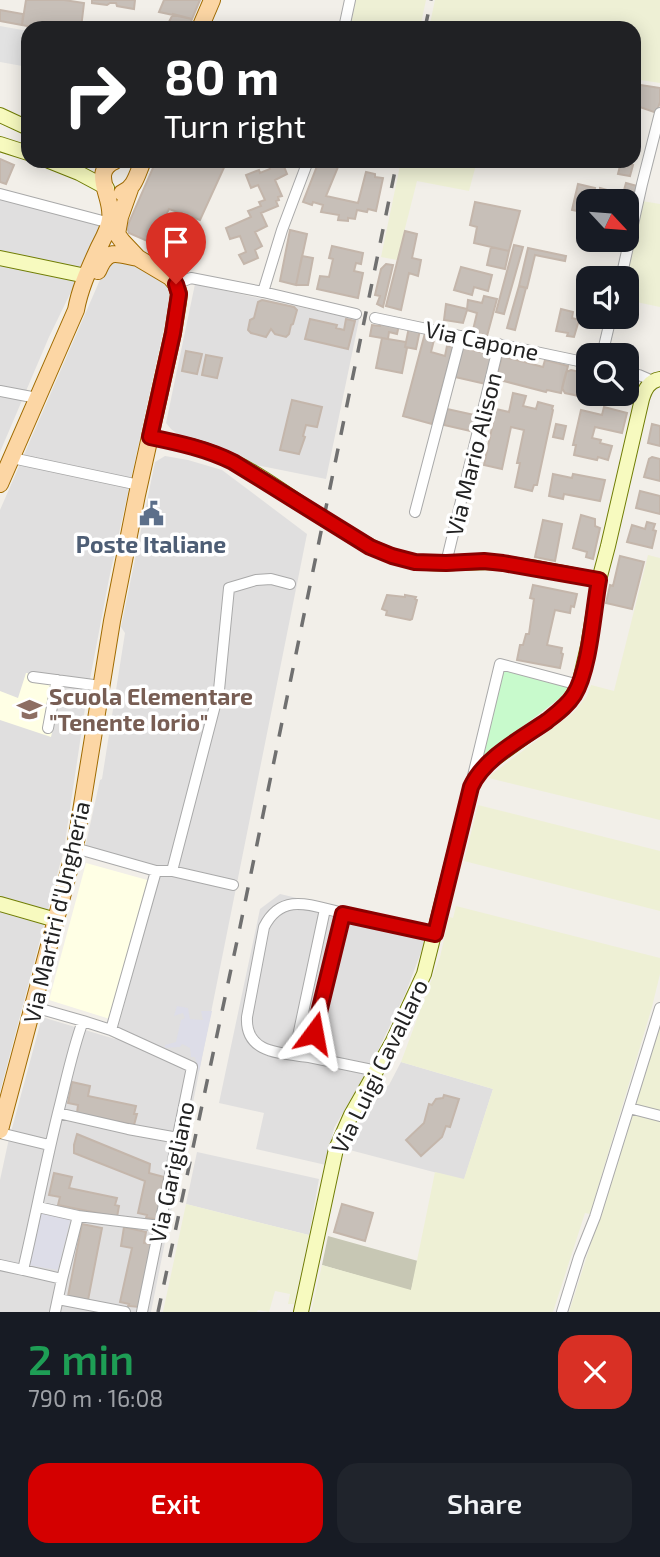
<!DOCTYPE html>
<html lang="en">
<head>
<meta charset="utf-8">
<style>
	body { margin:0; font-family:"Exo 2",sans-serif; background:#20242c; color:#f1f3f6; height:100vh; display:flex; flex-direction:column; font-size:26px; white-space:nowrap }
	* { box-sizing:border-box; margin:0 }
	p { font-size:23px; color:#9ea1a6 }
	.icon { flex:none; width:38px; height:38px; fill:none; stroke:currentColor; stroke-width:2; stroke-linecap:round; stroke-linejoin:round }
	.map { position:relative; height:1312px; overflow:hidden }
	.drawer { display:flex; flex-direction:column; background:#171b24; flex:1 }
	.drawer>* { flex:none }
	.guide { position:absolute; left:21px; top:21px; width:620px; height:147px; border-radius:21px; box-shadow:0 4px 18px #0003; background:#202124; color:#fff; overflow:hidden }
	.needle { width:46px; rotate:116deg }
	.buttons { position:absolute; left:576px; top:189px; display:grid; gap:14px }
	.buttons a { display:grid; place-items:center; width:63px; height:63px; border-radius:14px; background:#171b24; box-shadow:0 4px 18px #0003; font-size:35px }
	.pin { position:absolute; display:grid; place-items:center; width:60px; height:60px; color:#fff; margin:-72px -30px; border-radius:50% 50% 50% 0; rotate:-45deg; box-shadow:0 0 7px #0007 }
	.pin .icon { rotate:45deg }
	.me { position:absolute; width:77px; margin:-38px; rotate:13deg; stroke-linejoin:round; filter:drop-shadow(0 0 5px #0008) }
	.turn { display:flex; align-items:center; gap:24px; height:147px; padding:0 28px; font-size:32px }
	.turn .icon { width:91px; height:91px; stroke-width:2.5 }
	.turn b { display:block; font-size:49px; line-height:60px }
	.round { display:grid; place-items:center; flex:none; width:74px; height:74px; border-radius:21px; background:#20242c }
	.summary { display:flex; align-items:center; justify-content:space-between; height:119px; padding:0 28px }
	h1 { font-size:42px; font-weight:600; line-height:52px; color:#1e9e55 }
	.primary-button { display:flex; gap:14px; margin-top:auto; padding:14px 28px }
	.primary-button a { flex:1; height:80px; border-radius:21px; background:#d40000; color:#fff; font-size:28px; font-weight:600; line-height:80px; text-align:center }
	.primary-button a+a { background:#20242c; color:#f1f3f6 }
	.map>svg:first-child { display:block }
	.residential { fill:#e0dfdf }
	.education { fill:#ffffe5 }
	.construction { fill:#c7c7b4 }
	.farmland { fill:#eef0d5 }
	.park { fill:#c8facc }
	.parking { fill:#e2e2e2 }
	.plaza { fill:#dddde8 }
	.building { fill:#c7bfb8; stroke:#c4b6ab; stroke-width:2 }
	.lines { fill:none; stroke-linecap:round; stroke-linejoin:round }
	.street-casing { stroke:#a9a9a9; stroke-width:12 }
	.secondary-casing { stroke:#707d05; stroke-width:16 }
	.primary-casing { stroke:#a06b00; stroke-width:18 }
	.street { stroke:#fff; stroke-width:10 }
	.secondary { stroke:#f7fabf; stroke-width:14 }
	.primary { stroke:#fcd6a4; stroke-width:16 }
	.rail { stroke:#707070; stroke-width:3.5; stroke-dasharray:14 14; stroke-linecap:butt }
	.secondary-bridge-casing { stroke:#707d05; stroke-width:16; stroke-linecap:butt }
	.secondary-bridge { stroke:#f7fabf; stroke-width:14 }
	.route-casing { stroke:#8a0000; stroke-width:18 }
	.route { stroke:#d40000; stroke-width:12 }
	.labels { text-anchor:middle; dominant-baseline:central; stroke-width:7; stroke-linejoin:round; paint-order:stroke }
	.street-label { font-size:23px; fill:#222; stroke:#fff }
	.service-label { font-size:23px; font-weight:bold; fill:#4e5e75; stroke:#fff }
	.education-label { font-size:23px; font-weight:bold; fill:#785e54; stroke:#fff; text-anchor:start }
</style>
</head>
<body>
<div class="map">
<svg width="660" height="1312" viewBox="0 0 660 1312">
	<rect width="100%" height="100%" fill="#f2efe9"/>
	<path class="residential" d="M0 198 103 226 49 337 0 452Z
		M109 259 136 265 164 276 172 292 109 579 87 695 64 849 0 1092V510Z
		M195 284 359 320 326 479 256 465 220 447 180 436 171 429 166 423Z
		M165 456 188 460 222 470 307 534 151 1312H0V1180L8 1143 42 1017 115 1039 161 868 85 848 100 780 102 779 125 633 121 627 155 462Z
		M280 894 428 929 423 947 406 992 373 1061 334 1128 326 1165 256 1149 264 1113 219 1103 260 909Z
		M401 1062 493 1089 464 1180 346 1149 375 1094 389 1085Z
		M197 1152 319 1179 309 1235 186 1204Z"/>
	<path class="education" d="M26 673 89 682 63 684 51 737 0 720V691L18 698Z
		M86 863 151 881 113 1020 49 1000Z"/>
	<path class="construction" d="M328 1236 418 1261 411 1291 322 1265Z"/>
	<path class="farmland" d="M356 0H426L420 28H350Z
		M435 0H660V83L634 79V28H429Z
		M401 161H477L469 191 417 181 397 260 381 257Z
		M642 201 660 204V307L627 300 626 278H624Z
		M648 555 660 558V820L489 778 492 774 573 713 587 696 591 685 614 691Z
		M478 805 660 851V911L464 861Z
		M456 906 660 958V974L652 1007 590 1214 585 1213 553 1312H311L322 1265 411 1290 435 1172 464 1179 493 1089 401 1062 440 957 449 917 453 918Z
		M660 1022V1112L633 1105Z
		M633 1112 660 1119V1312H569Z
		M186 1204 309 1235 294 1304H288L290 1294 275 1291 269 1312 258 1310 257 1312H163Z"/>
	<path class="park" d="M504 669 570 686 560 698 483 757Z"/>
	<path class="parking" d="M0 26 28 31V67L0 62Z"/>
	<path class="plaza" d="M177 1006 188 1008 190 1019 203 1020 201 1011H212L199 1071 195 1057H191L190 1048 182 1044 180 1047 165 1048V1045L176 1042 181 1020 185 1018 183 1013 174 1016Z
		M38 1211 71 1217 58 1270 27 1265Z"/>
	<path class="building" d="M26 0H64L84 3 81 28H37L22 25Z
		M92 0H135L134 9 117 6 116 3H110L107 5 92 3Z
		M164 0H200L192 19 159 12Z
		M0 10 23 14 22 25 0 21Z
		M173 14 192 19 188 28H166Z
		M634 84 660 88V102L657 111 654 112 634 105Z
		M0 159 14 165 6 184 0 182Z
		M156 161H227L200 220 169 209 152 243 129 233 127 227Z
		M270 161H288L283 164 287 174 275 180 282 196 278 197 279 200 276 201 278 206 261 213 267 226 255 232 262 246 255 250 258 258 244 264 239 255 246 252 240 236 230 239 226 228 251 217 248 211 261 206 259 202 265 200 258 185 251 188 246 175 259 170 260 173 270 169 267 162Z
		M319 161H345L344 163 340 162 326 196 358 203 366 172 375 174V177L383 178 376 211 368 209 367 212 357 210 355 219 348 218V221L338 220 339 215 321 212 323 205 313 202 312 205 303 202Z
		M621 162 633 165 630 176 618 174Z
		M626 183 637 186 626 226V201H621Z
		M578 184 595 188 592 201H588V213L572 210Z
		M600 188 614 192 612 201H594L596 191 600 192Z
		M475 202 520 211 509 251 474 243 477 227 470 225Z
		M290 230 307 234 296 285 280 281Z
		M405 231 417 234 412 258 421 260 418 276 409 273 401 310 386 306Z
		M514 245 523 247 504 314 496 312Z
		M332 246 363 253 361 264 356 263 354 271 363 273 358 298 317 289 320 276 329 277 333 259 329 258Z
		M491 247 509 251 505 269 487 265Z
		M528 248 566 256 565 261 535 255 527 288 519 286Z
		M302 256 313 258 308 285H296Z
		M386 264 393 265 383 307 377 304 380 296 375 295 381 269Z
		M461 267 492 275 488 291 474 287 472 295 454 290Z
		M519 286 526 288 515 330 507 328Z
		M484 296 497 299 487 336 474 332 475 330H473L477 313 467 310 463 323 444 320 446 304 467 309 468 300 482 303Z
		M262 300 294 307 297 310 293 324 291 325 289 334 286 337 275 334 271 329 266 337 251 333 248 330 250 320 254 318 258 302Z
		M561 309 573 312 572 318 579 320 574 337 567 336 568 333 556 331Z
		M310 319 337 325 336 328 344 330 346 319 355 321 348 349 305 339Z
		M381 322 399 325 397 334 389 332 388 339 370 336 372 325 380 326Z
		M409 327 420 330 416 349 405 347Z
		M425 333 435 336 431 352 445 356 447 346 453 347 432 424 403 416Z
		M382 338 406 342 405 347 407 348 402 373 376 368Z
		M463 348 494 355 486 384 455 377Z
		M186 351 202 354 197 374 182 371Z
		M206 355 222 358 217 378 202 375Z
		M502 356 543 367 545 360 568 366 561 393 547 390 546 392 496 379Z
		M571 370 588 374V394H609L607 402 565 393 562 388 566 372Z
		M513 393 526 396 523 406 536 409 538 402 553 406 552 409 553 410 537 485H534L532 491 515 487 520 463H517L524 430 511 427 502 469 484 465 496 409 509 412Z
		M292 400 322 407 317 427 306 425 303 436 305 437 299 454 280 450Z
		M604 407 627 413 622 433 595 427 592 438 601 440 600 443 612 446 608 460 598 457 597 460 574 455 576 445H573L581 410 602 415Z
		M447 409 479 416 475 432 444 425Z
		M556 424 566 426 563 439 553 437Z
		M652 424 660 426V446L648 443Z
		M652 457 660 459V481L644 477 649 459Z
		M553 474 572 478 573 474 605 480 600 501 564 494 563 499 549 496Z
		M640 491 660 496V514L636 508Z
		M581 515 595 519V526L600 528 593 559 586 557 587 552 573 548Z
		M543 520 562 524 555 561 535 557Z
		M647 522 655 524 653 530 656 531 652 548 627 542 632 525 645 529Z
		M620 556 644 562 632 609 606 603 610 585 613 586Z
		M533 585 577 594 574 607 571 606 570 613 555 610 547 645 562 648 561 653 563 654 560 668 517 660 520 645H523L526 634H529L534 599 530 598Z
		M387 595 405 597V595L416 597 415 599 417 600 412 619 410 620 386 615 387 611 382 609Z
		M72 1082 90 1086 88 1096 136 1106 134 1114H137L134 1125 77 1113 78 1105 68 1103Z
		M444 1095 459 1099 450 1127 446 1126 442 1137 421 1156 406 1140 424 1123 429 1104 432 1105 436 1099 443 1098Z
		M77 1134 150 1164 149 1173 164 1177 156 1219 146 1218 147 1215 138 1213 145 1181 74 1153V1145Z
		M54 1173 72 1177 69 1188 117 1198 115 1205 119 1206 117 1217 58 1205 60 1197 49 1195Z
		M342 1204 373 1213 365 1241 334 1232Z
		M82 1224 102 1228 88 1300 68 1296Z
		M124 1227 146 1232 144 1243 151 1244 139 1307 128 1306 129 1304 120 1302 132 1248 121 1246Z"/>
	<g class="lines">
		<defs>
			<path id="street" d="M344 28 350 0
				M0 194 110 223
				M621 278 642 184 660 113
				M176 284 191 278 263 292 356 314
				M263 292 282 230 308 161
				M375 318 588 363
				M602 355 611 317
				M626 372 639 375 653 381
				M0 391 37 398
				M12 458 139 485
				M415 512 461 336
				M446 563 499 344
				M33 677 101 686
				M48 728 57 680
				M472 780 500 664 579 685
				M75 848 156 871H172L233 885
				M172 871 219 690 229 588 256 580 271 579 290 584
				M34 1007 83 1021
				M111 1030 156 871
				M294 1055 325 909
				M309 1057C281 1053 245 1054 247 1017L264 927C282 891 312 906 343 913
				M377 1071 309 1057 343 913 434 934
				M629 1108 660 1116
				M58 1113 128 1129 178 1138
				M0 1133 49 1145
				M38 1207 78 1216 62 1279 23 1270C36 1215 46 1160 60 1105 67 1077 73 1048 83 1021L111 1030 192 1067 142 1312
				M78 1216 160 1226
				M0 1265 23 1270
				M58 1299 125 1312
				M55 1312 62 1279
				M562 1312 579 1257 595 1217 660 1008"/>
			<path id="secondary" d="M0 115 28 128
				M0 144 28 153
				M49 161 79 173 107 188
				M0 258 86 276
				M150 437C174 442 198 446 220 456 254 469 284 493 315 513
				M334 525C363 543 392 561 427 563 453 565 478 560 503 563 535 567 567 574 599 580
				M0 904 56 920
				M301 1312 336 1149 351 1115 392 1043 424 974 471 787 483 767 559 712 568 703 579 685 588 646 599 580 608 546 642 399C645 389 649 381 660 379"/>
			<path id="primary" d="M200 28 212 0
				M122 193C135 188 137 174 143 161
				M98 271C108 247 116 254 138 258
				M0 484 76 310C80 288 89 269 98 249 103 239 109 229 110 219 114 197 89 172 115 161
				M0 1130 75 848 112 621 137 495 173 333 178 302 179 294 176 284 170 277 138 258 122 241 117 234 120 217 130 189"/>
		</defs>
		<use href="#street" class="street-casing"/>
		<use href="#secondary" class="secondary-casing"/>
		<use href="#primary" class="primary-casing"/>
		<use href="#street" class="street"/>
		<use href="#secondary" class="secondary"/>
		<use href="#primary" class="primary"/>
		<path class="rail" d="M425 28 431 0
			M158 1312 240 927 397 161"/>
		<defs>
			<path id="secondary-bridge" d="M315 513 334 525"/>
		</defs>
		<use href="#secondary-bridge" class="secondary-bridge-casing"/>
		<use href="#secondary-bridge" class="secondary-bridge"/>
	</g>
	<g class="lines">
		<defs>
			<path id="route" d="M176 284 179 294 173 333 150 437C179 443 207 449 233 462L370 547 392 556 415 562 446 563 484 561 503 563 599 580C593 612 590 669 574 695 567 706 557 713 547 721 521 739 484 758 471 787L435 934 343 914 314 1033"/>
		</defs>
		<use href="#route" class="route-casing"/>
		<use href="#route" class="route"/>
	</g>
	<defs>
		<symbol id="civic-bare" viewBox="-9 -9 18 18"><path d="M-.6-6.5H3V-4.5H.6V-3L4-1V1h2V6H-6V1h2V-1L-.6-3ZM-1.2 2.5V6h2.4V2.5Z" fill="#5c6f8a" stroke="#fff" stroke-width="2.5" paint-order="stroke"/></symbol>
		<symbol id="school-bare" viewBox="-9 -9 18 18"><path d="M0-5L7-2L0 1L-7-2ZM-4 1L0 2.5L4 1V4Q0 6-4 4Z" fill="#8d6e63" stroke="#fff" stroke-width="2.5" paint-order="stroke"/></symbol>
	</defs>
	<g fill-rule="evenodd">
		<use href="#civic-bare" x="134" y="496" width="35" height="35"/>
		<use href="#school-bare" x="12" y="692" width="35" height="35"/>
	</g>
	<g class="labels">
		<g class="street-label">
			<text transform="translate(482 340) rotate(12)">Via Capone</text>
			<text transform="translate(473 454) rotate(-76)">Via Mario Alison</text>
			<text transform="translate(56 912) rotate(-77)">Via Martiri d'Ungheria</text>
			<text transform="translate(379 1066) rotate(-64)">Via Luigi Cavallaro</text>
			<text transform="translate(171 1172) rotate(-78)">Via Garigliano</text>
		</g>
		<g class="service-label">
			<text x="151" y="544">Poste Italiane</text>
		</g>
		<g class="education-label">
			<text x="49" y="696">Scuola Elementare<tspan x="49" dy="26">"Tenente Iorio"</tspan></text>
		</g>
	</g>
</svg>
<div class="buttons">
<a><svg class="needle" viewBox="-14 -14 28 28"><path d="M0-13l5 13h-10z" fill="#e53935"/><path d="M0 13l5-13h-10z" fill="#9ea1a6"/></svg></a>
<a><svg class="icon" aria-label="sound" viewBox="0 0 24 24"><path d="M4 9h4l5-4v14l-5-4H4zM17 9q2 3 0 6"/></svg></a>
<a><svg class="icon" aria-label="search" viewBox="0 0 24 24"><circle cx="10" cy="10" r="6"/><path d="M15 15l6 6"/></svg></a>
</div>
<div class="pin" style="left:176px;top:284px;background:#d93025"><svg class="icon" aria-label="arrive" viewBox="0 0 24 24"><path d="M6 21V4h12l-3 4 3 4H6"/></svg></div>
<svg class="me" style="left:314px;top:1033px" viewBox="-20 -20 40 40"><path d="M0-17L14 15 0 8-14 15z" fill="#d40000" stroke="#fff" stroke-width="4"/></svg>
<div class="guide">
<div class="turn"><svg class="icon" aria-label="right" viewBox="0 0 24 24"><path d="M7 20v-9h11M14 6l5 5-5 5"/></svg><div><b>80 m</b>Turn right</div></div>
</div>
</div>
<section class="drawer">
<div class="summary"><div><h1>2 min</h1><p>790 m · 16:08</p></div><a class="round" style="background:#d93025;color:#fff"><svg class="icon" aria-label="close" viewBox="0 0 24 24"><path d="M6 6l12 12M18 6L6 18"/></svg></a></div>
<div class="primary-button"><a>Exit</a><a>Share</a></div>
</section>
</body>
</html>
